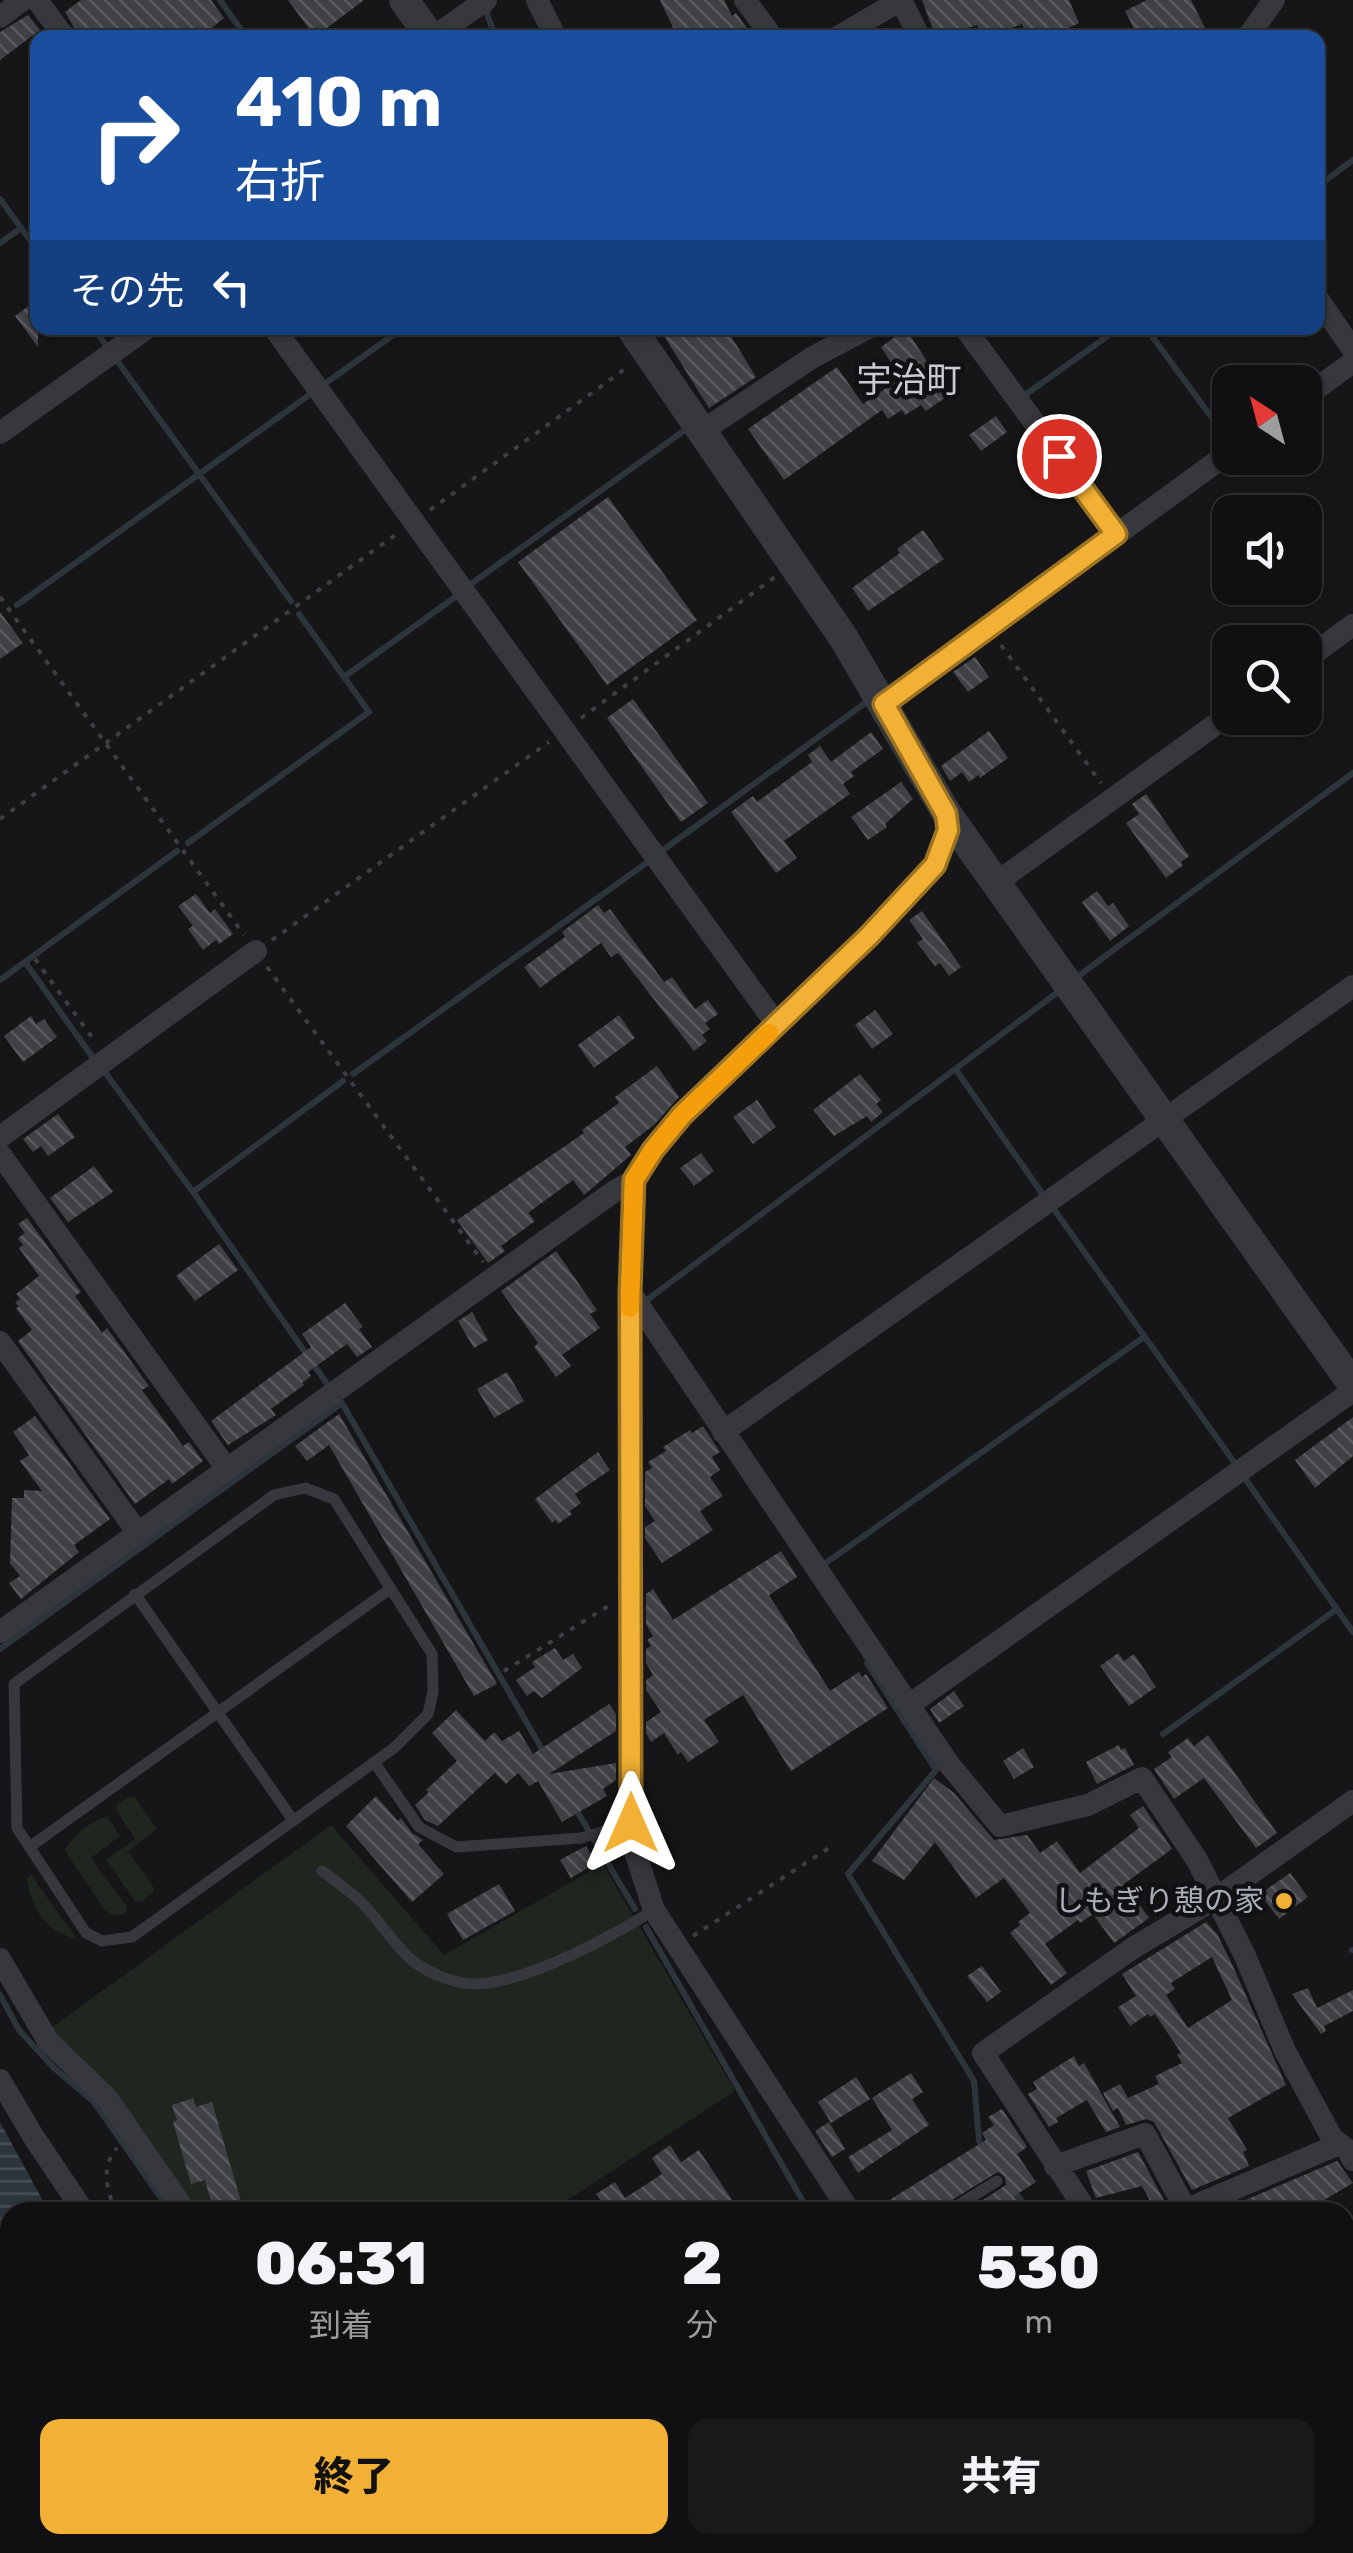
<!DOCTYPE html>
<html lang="ja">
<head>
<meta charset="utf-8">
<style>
	body { margin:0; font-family:Rubik,"Noto Sans JP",sans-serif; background:#19191b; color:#f1f3f6; height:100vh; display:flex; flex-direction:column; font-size:38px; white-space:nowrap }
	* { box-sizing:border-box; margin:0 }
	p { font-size:32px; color:#9c9d9f }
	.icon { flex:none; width:55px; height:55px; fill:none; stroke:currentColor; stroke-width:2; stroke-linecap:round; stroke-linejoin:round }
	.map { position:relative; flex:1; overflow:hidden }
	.side { position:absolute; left:0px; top:2202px; width:1355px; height:352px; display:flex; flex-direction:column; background:#101012; border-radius:30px 30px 0 0; box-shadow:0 2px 8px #0004,0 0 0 2px #303032 }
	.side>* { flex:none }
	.hud { position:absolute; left:30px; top:30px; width:1295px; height:305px; border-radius:20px; box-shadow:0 2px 8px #0004,0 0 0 2px #303032; background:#1a4fa0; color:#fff; overflow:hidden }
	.needle { width:65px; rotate:324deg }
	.fabs { position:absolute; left:1212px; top:365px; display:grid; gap:20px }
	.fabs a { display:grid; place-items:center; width:110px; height:110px; border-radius:20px; background:#101012; box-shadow:0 2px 8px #0004,0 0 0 2px #303032; font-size:50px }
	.pin { position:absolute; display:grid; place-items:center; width:85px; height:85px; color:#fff; margin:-42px; border:5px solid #fff; border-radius:50%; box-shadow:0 2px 10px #0007 }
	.me { position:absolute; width:110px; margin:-55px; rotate:0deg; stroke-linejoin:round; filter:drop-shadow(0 0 8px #0008) }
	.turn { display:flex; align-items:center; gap:35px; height:210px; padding:0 40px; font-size:45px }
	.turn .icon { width:130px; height:130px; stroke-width:2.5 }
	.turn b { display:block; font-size:70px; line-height:85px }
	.then { display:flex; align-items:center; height:95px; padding:0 40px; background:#0003; gap:20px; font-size:38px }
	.eta { display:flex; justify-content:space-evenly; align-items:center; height:170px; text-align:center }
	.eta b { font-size:60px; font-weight:800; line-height:70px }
	.primary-button { display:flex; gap:20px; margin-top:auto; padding:20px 40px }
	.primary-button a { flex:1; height:115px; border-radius:20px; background:#f2b134; color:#111; font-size:40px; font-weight:800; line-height:115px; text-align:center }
	.primary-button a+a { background:#19191b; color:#f1f3f6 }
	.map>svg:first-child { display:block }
	.grass { fill:#1e261f }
	.water { fill:url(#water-rules) }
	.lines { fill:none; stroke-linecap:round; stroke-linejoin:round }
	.stream { stroke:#2c353c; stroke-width:6 }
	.building { fill:url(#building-back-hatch); fill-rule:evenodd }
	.path { stroke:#3d3f44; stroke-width:4; stroke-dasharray:5 8; stroke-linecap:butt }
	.service { stroke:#37383d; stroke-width:11 }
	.minor { stroke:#37383d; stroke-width:22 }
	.tertiary { stroke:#37383d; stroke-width:30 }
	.route-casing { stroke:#9d7322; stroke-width:25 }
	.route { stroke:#f2b134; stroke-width:18 }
	.slow { stroke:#f59e0b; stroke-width:18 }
	.poi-dot { fill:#f2b134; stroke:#111113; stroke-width:4 }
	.labels { text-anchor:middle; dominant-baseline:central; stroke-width:9; stroke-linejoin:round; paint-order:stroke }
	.poi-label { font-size:30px; fill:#a8adb8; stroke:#111113; text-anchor:end }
	.quarter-label { font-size:35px; fill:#c9ccd4; stroke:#111113 }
</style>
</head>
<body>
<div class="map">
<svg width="1353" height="2553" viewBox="0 0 1353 2553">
	<defs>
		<pattern id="water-rules" width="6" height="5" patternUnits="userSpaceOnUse" patternTransform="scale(2.5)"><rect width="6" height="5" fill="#2c353c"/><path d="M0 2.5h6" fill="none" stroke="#485056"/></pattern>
		<pattern id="building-back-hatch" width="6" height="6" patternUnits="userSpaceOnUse" patternTransform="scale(2.5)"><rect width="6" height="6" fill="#404145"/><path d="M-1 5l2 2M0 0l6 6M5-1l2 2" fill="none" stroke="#595a5e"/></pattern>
	</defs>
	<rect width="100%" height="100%" fill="#161618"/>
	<path class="grass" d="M129 1797 135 1798 157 1829 128 1851 154 1888V1892L142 1901H135L106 1860 135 1839 117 1811 116 1806Z
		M108 1817 120 1836 91 1858 127 1907 126 1913C118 1916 112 1916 105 1910L65 1851C71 1837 92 1819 108 1817Z
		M331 1825 444 1955 603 1864 735 2091 549 2212H193L47 2031Z
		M31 1875 78 1940C46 1931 32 1911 27 1879Z"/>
	<path class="water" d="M0 2122 49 2212H10V2545H315L323 2553H0Z"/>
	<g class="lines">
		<path class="stream" d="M220 0 247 38
			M490 5 487 14 496 38
			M1318 186 1353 160
			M0 199 38 251
			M0 243 21 228
			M93 328 106 345
			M1146 328 1220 429
			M118 362 291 601
			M323 385 403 328
			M1025 395 1119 328
			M468 586 685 430
			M17 605 312 393
			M344 677 458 595
			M188 843 369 712 299 614
			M663 850 868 701
			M25 962 93 1058
			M1077 977 1353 773
			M0 980 177 851
			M956 1070 1041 1192
			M104 1071 193 1192
			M353 1074 649 861
			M1053 1208 1234 1462
			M647 1300 1058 992
			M328 1385 193 1192 343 1081
			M1246 1480 1353 1632
			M823 1565 1144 1337
			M0 1649 342 1403 546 1756
			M867 1663 936 1770 848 1874 974 2081 979 2141 986 2150
			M1163 1734 1337 1609
			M574 1806 635 1909
			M646 1927 809 2212
			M1352 1950H1353
			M0 1995 19 2030 54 2068 94 2102 171 2212
			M1013 2189 1024 2204 1037 2212
			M489 2545 498 2553
			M1277 2545 1282 2553
			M1002 2546 1006 2553"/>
	</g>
	<path class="building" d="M81 0H211L224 18 199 38H80L65 12Z
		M288 0H364L315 37Z
		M660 0H724L732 16 736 13 754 38H678Z
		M922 0H1069L1079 23 1047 38H1028L1022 24 996 34 994 29 981 34 977 25 936 38Z
		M1147 0H1191L1210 38H1139L1125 11Z
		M28 15 40 30 0 60V32Z
		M38 299V347L15 316Z
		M659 328H726L756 377 709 408Z
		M906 329 932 369 941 363 958 389 926 411 921 405 905 415 902 410 888 419 882 410 784 480 748 429 837 367 863 404 901 378 881 347Z
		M996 416 1007 432 981 451 969 435Z
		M608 497 697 620 607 685 518 562Z
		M923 530 944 559 868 611 852 588 900 553 897 549Z
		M0 612 23 643 0 659Z
		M975 657 989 677 968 692 953 672Z
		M633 699 708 803 681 822 607 718Z
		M989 731 1008 758 980 778 978 775 969 782 962 772 950 781 941 766Z
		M871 732 883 749 851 772 854 776 843 784 850 794 784 841 797 858 776 873 731 812 753 796 757 802 812 762 808 755 820 746 831 762Z
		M901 782 913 799 885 824 887 827 868 840 851 817Z
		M1146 794 1189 856 1181 862 1183 865 1166 878 1126 823 1139 814 1132 804Z
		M1097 891 1108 906 1113 903 1129 926 1110 941 1082 902Z
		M196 894 210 913 215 909 233 934 219 944 216 940 203 950 188 929 193 926 178 906Z
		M598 905 604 913 610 909 664 982 672 977 695 1009 708 1000 718 1014 705 1023 710 1029 702 1035 707 1041 694 1051 618 953 611 957 601 943 540 988 524 967 565 937 562 932Z
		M922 911 961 967 949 976 940 963 935 966 917 943 923 939 909 920Z
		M875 1010 893 1034 872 1049 855 1025Z
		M619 1015 635 1038 594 1068 578 1045Z
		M31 1016 36 1024 44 1019 57 1037 23 1062 4 1036Z
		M657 1066 679 1097 654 1125 625 1147 631 1155 584 1195 573 1180 528 1213 535 1221 501 1246 505 1251 488 1263 457 1220 584 1133 582 1130 619 1103 615 1097Z
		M860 1074 881 1100 876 1104 883 1112 871 1122 867 1116 834 1136 813 1110Z
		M757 1100 776 1127 753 1144 733 1117Z
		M58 1114 75 1137 48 1156 41 1146 33 1152 23 1139Z
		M701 1153 714 1171 694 1186 680 1168Z
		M94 1166 113 1192 68 1222 50 1198Z
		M27 1218 81 1292 75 1296 102 1333 107 1328 149 1386 142 1390 183 1446 189 1442 203 1461 172 1484 169 1479 135 1504 18 1341 32 1330 16 1308 19 1307 15 1302 20 1299 16 1294 39 1276 19 1248 23 1245 18 1238 25 1233 18 1224Z
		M219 1244 238 1270 195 1301 176 1276Z
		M556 1251 597 1310 590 1314 600 1328 562 1355 571 1366 556 1377 534 1347 538 1343 501 1291Z
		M345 1303 363 1327 359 1329 372 1347 357 1357 347 1344 308 1372 311 1376 302 1383 304 1385 271 1409 276 1415 228 1445 211 1421 311 1347 302 1334Z
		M472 1312 488 1340 474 1348 458 1321Z
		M507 1372 524 1401 494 1418 477 1389Z
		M339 1414 497 1684 474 1696 329 1445 307 1461 295 1446Z
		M35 1416 110 1519 74 1545 79 1552 21 1599 9 1583 20 1576 10 1563 12 1498H24V1490L42 1491 20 1461 29 1455 13 1432Z
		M1353 1417V1456L1315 1488 1295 1460Z
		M703 1426 720 1452 712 1457 720 1470 710 1477 723 1496 700 1511 713 1530 662 1563 645 1538V1527L655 1521 645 1506V1472L652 1468 648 1462 666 1451 663 1447 690 1430 692 1433Z
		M598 1452 610 1470 575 1494 581 1503 570 1511 572 1514 558 1524 556 1520 552 1523 535 1499Z
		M781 1551 797 1577 769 1595 830 1691 859 1672 862 1677 866 1674 888 1708 791 1771 743 1695 704 1720 719 1742 688 1762 681 1752 678 1755 664 1733 651 1742 646 1733V1722L661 1712 646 1690V1680L653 1675 646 1663V1649L651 1646 647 1640 653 1636 646 1624V1594L653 1589 673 1620Z
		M555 1648 563 1660 573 1654 582 1668 542 1698 534 1691 527 1696 516 1680 535 1667 532 1662Z
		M1118 1653 1124 1661 1134 1654 1156 1687 1129 1706 1100 1666Z
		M954 1691 964 1706 939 1723 930 1709Z
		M609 1704 616 1714V1731L549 1774 616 1763V1780L603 1789 607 1796 562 1822 538 1781 529 1786 518 1773 506 1784 495 1773 438 1826 425 1820 415 1805 429 1792 426 1790 457 1761 432 1733 456 1710 485 1741 494 1732 502 1741 519 1731 533 1754Z
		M1208 1735 1277 1833 1256 1848 1204 1778 1174 1799 1154 1769 1172 1757 1168 1752 1188 1738 1194 1746Z
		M1119 1745 1121 1750 1125 1748 1134 1765 1097 1784 1086 1762Z
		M1023 1748 1034 1767 1014 1779 1003 1761Z
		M934 1778 954 1793 994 1840 1027 1835 1040 1853 1057 1841 1080 1873 1139 1828 1130 1815 1143 1806 1172 1849 1124 1884 1149 1918 1114 1943 1093 1914 1080 1923 1078 1920 1045 1944 1067 1973 1051 1985 1010 1933 1020 1925 1018 1922 1030 1913 1004 1878 976 1898 935 1842 904 1880 872 1861Z
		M376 1796 398 1821 401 1818 412 1833 423 1840 418 1844 444 1874 412 1902 346 1826Z
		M586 1846 596 1863 571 1878 560 1860Z
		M1290 1873 1308 1897 1279 1919 1260 1894Z
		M499 1884 515 1911 463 1940 447 1914Z
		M1206 1922 1217 1934 1231 1962 1286 2085 1228 2118 1247 2150 1243 2152 1249 2166 1192 2190 1154 2122 1146 2119 1126 2125 1118 2108 1113 2111 1103 2093 1120 2084 1128 2098 1159 2084 1155 2076 1182 2063 1177 2055 1181 2053 1155 2014 1150 2017 1148 2014 1130 2026 1118 2007 1136 1996 1122 1974ZM1212 1957 1232 2000 1188 2028 1166 1995 1175 1989 1171 1983Z
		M982 1966 1001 1992 987 2002 967 1976Z
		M1308 1988 1317 2008 1353 1990V2011L1324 2026 1326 2031 1321 2034 1292 1994Z
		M1074 2056 1079 2066 1084 2063 1120 2127 1106 2132 1087 2100 1056 2118 1058 2122 1049 2127 1028 2094 1037 2089 1033 2082Z
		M911 2073 923 2092 912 2099 929 2125 858 2173 848 2157 892 2130 872 2098Z
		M856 2077 870 2099 831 2123 818 2102Z
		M193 2098 196 2107 212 2102 244 2212H214L205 2180 191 2184 173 2122 177 2120 172 2105Z
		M1002 2109 1027 2147 1017 2154 1036 2182 1014 2196 1025 2212H982L977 2204 1006 2185 1005 2177 998 2172 932 2212H870L986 2140 982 2133 994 2125 988 2117Z
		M829 2122 845 2149 832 2157 815 2131Z
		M670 2145 681 2162 699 2150 740 2212H602L607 2210 596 2194 615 2182 625 2198 662 2174 652 2158Z
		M1138 2152 1167 2206 1165 2212H1156L1142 2186 1096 2198 1086 2171Z
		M1337 2161 1353 2183 1304 2212H1217Z"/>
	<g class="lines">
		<path class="path" d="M430 510 629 366
			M0 597 244 935
			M1001 645 1101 783
			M581 718 775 577
			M0 819 398 533
			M272 940 549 742
			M35 959 94 1040
			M267 967 483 1262
			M504 1671 610 1605
			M693 1936 832 1846
			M116 2212C107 2191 100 2167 117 2148"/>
		<path class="service" d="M305 1488 334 1499 432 1654 433 1692 428 1714 394 1748 132 1937 102 1941 86 1933 17 1828 14 1684 274 1495Z
			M135 1594 293 1820
			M374 1762 419 1827 456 1847 581 1838 631 1823
			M31 1846 390 1589
			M322 1871C334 1880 347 1889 358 1899 379 1918 392 1944 414 1962 430 1974 458 1985 478 1984 532 1980 609 1938 654 1910
			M947 2212 997 2181
			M1345 2407 1353 2396"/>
		<path class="minor" d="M37 0 65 38
			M537 0 556 38
			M745 0 773 38
			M901 0 920 38
			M0 17 23 0
			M432 38 486 0
			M836 38 901 0
			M1247 38 1274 0
			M1318 299 1353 350
			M274 328 777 1025
			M965 328 1116 534
			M1305 397 1353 362
			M702 431 813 357 868 328
			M0 433 147 328
			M1305 660 1353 625
			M884 704 1230 452
			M996 883 1230 714
			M0 1137 256 951
			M0 1154 227 1469
			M630 1292 948 1763 1000 1826 1088 1805 1142 1778 1197 1860 1245 1956 1285 2051 1332 2138 1348 2150 1353 2160
			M0 1342 138 1533
			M723 1432 1353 986
			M0 1632 616 1190 634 1180
			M909 1705 1353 1391
			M0 1959 48 2041 107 2098 186 2212
			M0 2080 33 2136 84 2212
			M1055 2166 1145 2134 1186 2210
			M850 2212 654 1910 631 1839 630 1292 634 1180 653 1150 682 1115 869 936 935 865 948 830 947 814
			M1087 2212 983 2053 1133 1948 1215 1899 1353 1801
			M1180 2212 1337 2145
			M1345 2528 1353 2540
			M364 2545 374 2553
			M506 2545 515 2553
			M1061 2545 1066 2553
			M974 2553 987 2545"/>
		<path class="tertiary" d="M404 0 431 38
			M631 328 843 637 947 814 1353 1385"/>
	</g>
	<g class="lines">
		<defs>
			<path id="route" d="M631 1823 630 1292 634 1180 653 1150 682 1115 869 936 935 865 948 830 946 814 884 704 1116 534 1059 456"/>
		</defs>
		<use href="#route" class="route-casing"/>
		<use href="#route" class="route"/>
		<path class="slow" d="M630 1308 634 1180 653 1150 682 1115 769 1033"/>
	</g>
	<circle class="poi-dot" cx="1284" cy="1901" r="10"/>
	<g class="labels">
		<g class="poi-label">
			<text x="1264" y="1901">しもぎり憩の家</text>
		</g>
		<g class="quarter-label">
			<text x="909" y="380">宇治町</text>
		</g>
	</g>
</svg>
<div class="fabs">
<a><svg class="needle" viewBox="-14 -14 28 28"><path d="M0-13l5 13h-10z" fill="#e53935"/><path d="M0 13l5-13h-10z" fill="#9c9d9f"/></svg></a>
<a><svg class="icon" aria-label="sound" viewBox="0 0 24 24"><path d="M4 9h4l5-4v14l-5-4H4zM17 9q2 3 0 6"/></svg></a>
<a><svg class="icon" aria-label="search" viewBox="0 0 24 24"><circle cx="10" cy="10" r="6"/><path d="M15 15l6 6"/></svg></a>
</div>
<div class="pin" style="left:1059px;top:456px;background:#d93025"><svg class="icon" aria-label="arrive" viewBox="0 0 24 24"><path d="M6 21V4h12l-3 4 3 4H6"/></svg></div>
<svg class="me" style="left:631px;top:1823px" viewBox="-20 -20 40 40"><path d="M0-17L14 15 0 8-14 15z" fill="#f2b134" stroke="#fff" stroke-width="4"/></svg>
<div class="hud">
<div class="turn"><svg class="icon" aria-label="right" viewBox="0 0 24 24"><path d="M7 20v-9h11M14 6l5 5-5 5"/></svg><div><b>410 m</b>右折</div></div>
<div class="then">その先<svg class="icon" aria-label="left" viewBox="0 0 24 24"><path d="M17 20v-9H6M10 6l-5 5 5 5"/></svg></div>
</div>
<section class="side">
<div class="eta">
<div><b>06:31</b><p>到着</p></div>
<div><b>2</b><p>分</p></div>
<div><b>530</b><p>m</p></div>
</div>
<div class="primary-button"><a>終了</a><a>共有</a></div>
</section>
</div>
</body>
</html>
